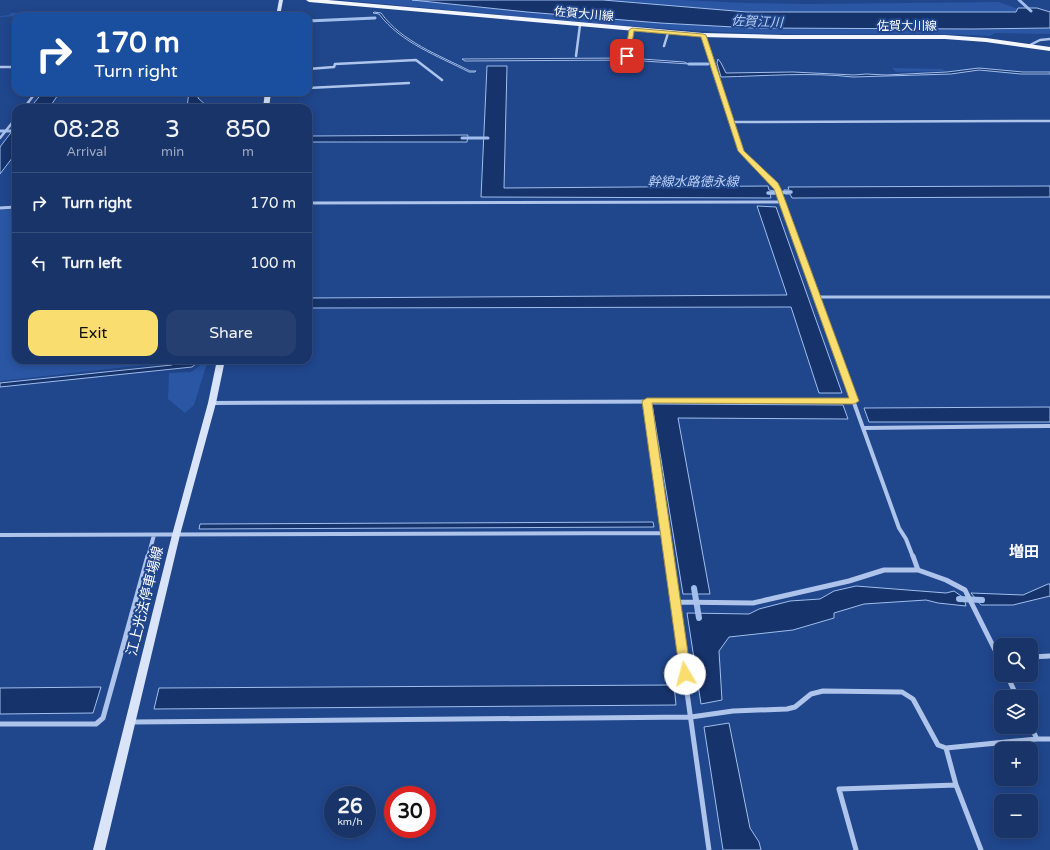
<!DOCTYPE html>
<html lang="en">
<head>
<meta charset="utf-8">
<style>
	body { margin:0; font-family:"Varela Round","Noto Sans JP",sans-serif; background:#253f71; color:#f1f3f6; height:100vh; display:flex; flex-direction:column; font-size:15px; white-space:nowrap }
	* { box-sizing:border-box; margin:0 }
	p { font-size:13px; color:#9faac0 }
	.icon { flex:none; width:22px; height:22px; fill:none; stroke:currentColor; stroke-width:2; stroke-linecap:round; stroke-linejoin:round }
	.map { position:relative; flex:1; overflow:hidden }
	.sheet { position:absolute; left:12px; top:104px; width:300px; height:260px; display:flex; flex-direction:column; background:#183469; border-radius:12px; box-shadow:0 2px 10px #0003,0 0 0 1px #364f7d }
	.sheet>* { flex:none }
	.top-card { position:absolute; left:12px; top:12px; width:300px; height:84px; border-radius:12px; box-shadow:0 2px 10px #0003,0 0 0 1px #364f7d; background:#1a4fa0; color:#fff; overflow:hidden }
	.buttons { position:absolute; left:994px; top:638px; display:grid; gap:8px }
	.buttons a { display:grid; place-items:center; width:44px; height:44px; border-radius:8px; background:#183469; box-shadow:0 2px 10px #0003,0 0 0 1px #364f7d; font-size:20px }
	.speed { position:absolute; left:324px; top:786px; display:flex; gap:8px; font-size:20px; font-weight:700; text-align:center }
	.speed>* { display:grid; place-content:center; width:52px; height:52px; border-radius:50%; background:#183469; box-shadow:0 2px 10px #0003,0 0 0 1px #364f7d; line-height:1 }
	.speed small { font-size:10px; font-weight:400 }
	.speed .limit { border:6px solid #d22; background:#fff; color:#111 }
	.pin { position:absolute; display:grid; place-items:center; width:34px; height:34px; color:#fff; margin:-17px; border-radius:8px; box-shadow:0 2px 6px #0006 }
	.me { position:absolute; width:44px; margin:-22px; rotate:352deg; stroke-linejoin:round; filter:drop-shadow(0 0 3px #0008) }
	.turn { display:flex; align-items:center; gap:14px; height:84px; padding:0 16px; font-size:18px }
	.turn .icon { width:52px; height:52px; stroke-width:2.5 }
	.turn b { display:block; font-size:28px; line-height:34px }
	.eta { display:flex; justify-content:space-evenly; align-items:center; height:68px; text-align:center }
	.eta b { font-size:24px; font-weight:600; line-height:28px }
	.action { display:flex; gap:8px; margin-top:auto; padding:8px 16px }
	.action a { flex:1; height:46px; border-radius:12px; background:#f9dd6f; color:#111; font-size:16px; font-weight:600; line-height:46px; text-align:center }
	.action a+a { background:#253f71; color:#f1f3f6 }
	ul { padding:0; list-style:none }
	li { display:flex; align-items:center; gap:12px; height:60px; padding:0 16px; border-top:1px solid #364f7d }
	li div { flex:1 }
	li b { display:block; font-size:15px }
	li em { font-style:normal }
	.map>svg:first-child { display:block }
	.green { fill:#2a56a4 }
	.water { fill:#16336b; stroke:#a1beed }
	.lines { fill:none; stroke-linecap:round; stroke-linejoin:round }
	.stream-far2 { stroke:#a1beed; stroke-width:3 }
	.stream-far1 { stroke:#a1beed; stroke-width:3.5 }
	.stream { stroke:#a1beed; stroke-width:6 }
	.minor-far3 { stroke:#aec4eb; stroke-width:2.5 }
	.minor-far2 { stroke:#aec4eb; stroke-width:3 }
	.minor-far1 { stroke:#aec4eb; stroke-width:4 }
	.minor { stroke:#aec4eb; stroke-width:5 }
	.secondary { fill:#d9e4f9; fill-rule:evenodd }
	.primary { fill:#f3f6fe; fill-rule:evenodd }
	.route { fill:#f9dd6f; stroke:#a29048 }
	.labels { text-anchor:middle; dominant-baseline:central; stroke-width:4; stroke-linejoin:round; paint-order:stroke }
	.far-street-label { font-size:12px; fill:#fff; stroke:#20468c }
	.far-water-label { font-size:13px; font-style:italic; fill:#bacff3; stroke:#20468c }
	.street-label { font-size:14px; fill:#fff; stroke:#20468c }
	.neighbourhood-label { font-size:15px; font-weight:bold; fill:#fff; stroke:#20468c }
</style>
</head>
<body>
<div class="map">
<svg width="1050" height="850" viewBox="0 0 1050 850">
	<rect width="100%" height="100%" fill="#20468c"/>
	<path class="green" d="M340 0H412L527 12 660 23 752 28 973 29 1050 28V34L995 33 990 36C908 31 827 37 745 33 610 27 475 12 340 0Z
		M603 0H681L747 3 808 4 999 2 1018 9 1017 12H747Z
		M31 12 65 14 94 13 93 15H35L0 17V16L9 15 10 13Z
		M892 68 942 69 945 71 896 72Z
		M16 209V360H173L171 362 0 381V210Z
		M208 360 194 405 185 413 168 399 169 373 191 372Z"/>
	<path class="water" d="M412 0H603L747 12H1016L1018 8H1037L1050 12V28L973 29 752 28 660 23 527 12Z
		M374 12 381 13C402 42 439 55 470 71H476L475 72H469C438 56 401 43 379 14L373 13Z
		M162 13 189 16H99L112 14Z
		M628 58 684 62 689 64 628 60 465 61 462 59Z
		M718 59 721 63 726 73 793 72 854 75 866 74 886 75 947 72 979 68 1023 72H1050V74H1021L979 70 951 74 853 77C810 72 765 76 721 77L717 63Z
		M487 66H507L504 188 768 186 769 190 774 191 775 194H770L771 198 481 197Z
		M43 92H60L49 108H30Z
		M189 92H199L198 98 209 108H184L187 107Z
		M16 126V153L0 174V147Z
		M468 135 467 142H308V136Z
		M1050 186V197L792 198 790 194H785L784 190H789L788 187Z
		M757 206 776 207 842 393H819L791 307 308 308V298L787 295Z
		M176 360H201L192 367 0 387V383L172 365Z
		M652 404 843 405 848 419 678 418 710 594H683Z
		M1050 407V422H869L864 408Z
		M653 522 654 527 199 529 200 524Z
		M1048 584H1050V596L1013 605H981L971 593 1023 595Z
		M856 586 946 593 954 591 964 598 966 606 938 603 926 600 864 604 834 613V618L793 630 729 637 719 651 722 700 701 704 687 613 749 614 759 609 790 601 820 599 834 591Z
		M674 685 676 705 154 709 159 688Z
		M101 687 93 713 0 714V688Z
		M729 723 750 828 759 842 761 850H723L704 727Z"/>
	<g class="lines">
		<path class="stream-far2" d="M1019 0 1031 11
			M308 21 375 18
			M689 64H708
			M0 131H16
			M462 138H488"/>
		<path class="stream-far1" d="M768 193 791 192"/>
		<path class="stream" d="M694 588 699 618
			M959 599 982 600"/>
		<path class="minor-far3" d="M703 35 739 144
			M1030 45 1040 40 1050 39
			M664 46 668 33
			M576 56 580 25
			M627 56 631 30
			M0 67H16
			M308 69 334 67 335 64 416 60 442 80
			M308 88 409 83
			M24 108 36 92
			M731 122 1050 121
			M0 138 16 118"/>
		<path class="minor-far2" d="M738 143 741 151 775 184 826 326
			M308 203 782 202
			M0 208 16 207
			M816 297H1050"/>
		<path class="minor-far1" d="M826 325 899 528 906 539 913 557
			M647 401 669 557
			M212 403 854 401
			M864 428 1050 426
			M0 535 665 533
			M148 557 154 535"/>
		<path class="minor" d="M668 556 709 850
			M913 556 918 570
			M675 602 753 603 849 581 884 570H918L946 580 965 590 1001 662
			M1031 657 1050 656
			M1007 675 1017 697
			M132 722 691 717 733 711 787 709 795 707 811 694 823 691 902 692 913 699 938 745 946 748 1037 739 1031 727
			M0 724H96L103 718 148 556
			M1037 739H1050
			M946 748 956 785 981 850
			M856 850 839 789 956 785"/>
		<path class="secondary" d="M279 0H283L280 16H276Z
			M265 92H271L269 108H263Z
			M217 360H225L216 403 180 535 105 850H93L172 535 208 403Z"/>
		<path class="primary" d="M306 0H328L703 33 784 35H945L986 38 1050 47V51L986 42 945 39H784L703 37 309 2Z"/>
	</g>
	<path class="route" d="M632 28 703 34 706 35 744 151 778 183 781 189 859 401 854 404 652 403 691 674 689 677 685 678 681 677 680 674 642 401 647 398H849L774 189 738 151 701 37 634 31 630 56 627 58 625 56 629 30Z"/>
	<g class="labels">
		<g class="far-street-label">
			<text transform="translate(584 14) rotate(5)">佐賀大川線</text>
			<text x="907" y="26">佐賀大川線</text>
		</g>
		<g class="far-water-label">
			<text transform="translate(757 22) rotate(2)">佐賀江川</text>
			<text x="693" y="182">幹線水路徳永線</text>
		</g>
		<g class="street-label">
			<text transform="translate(145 601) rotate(-76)">江上光法停車場線</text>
		</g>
		<g class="neighbourhood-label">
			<text x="1024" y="552">増田</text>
		</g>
	</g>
</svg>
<div class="buttons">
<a><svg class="icon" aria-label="search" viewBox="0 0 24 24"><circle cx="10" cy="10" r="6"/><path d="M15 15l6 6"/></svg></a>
<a><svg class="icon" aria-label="layers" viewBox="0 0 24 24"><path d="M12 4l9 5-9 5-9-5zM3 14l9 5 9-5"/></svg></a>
<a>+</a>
<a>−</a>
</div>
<div class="speed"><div>26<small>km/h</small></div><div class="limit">30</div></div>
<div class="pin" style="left:627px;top:56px;background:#d93025"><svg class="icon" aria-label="arrive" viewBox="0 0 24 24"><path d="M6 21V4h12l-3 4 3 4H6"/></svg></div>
<svg class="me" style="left:685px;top:674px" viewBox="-20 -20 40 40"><circle r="19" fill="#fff"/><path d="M0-13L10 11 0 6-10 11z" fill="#f9dd6f"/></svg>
<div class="top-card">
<div class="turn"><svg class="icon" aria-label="right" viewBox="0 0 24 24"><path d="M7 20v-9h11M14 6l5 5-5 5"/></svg><div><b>170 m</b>Turn right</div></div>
</div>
<section class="sheet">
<div class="eta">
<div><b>08:28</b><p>Arrival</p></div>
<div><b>3</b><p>min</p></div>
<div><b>850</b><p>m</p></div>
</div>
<ul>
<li><svg class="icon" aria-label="right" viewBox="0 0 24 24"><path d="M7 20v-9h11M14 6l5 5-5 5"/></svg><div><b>Turn right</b></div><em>170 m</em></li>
<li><svg class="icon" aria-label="left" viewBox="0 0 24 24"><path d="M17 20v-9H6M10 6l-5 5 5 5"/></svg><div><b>Turn left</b></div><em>100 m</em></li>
</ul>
<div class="action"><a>Exit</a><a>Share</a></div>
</section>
</div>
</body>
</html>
